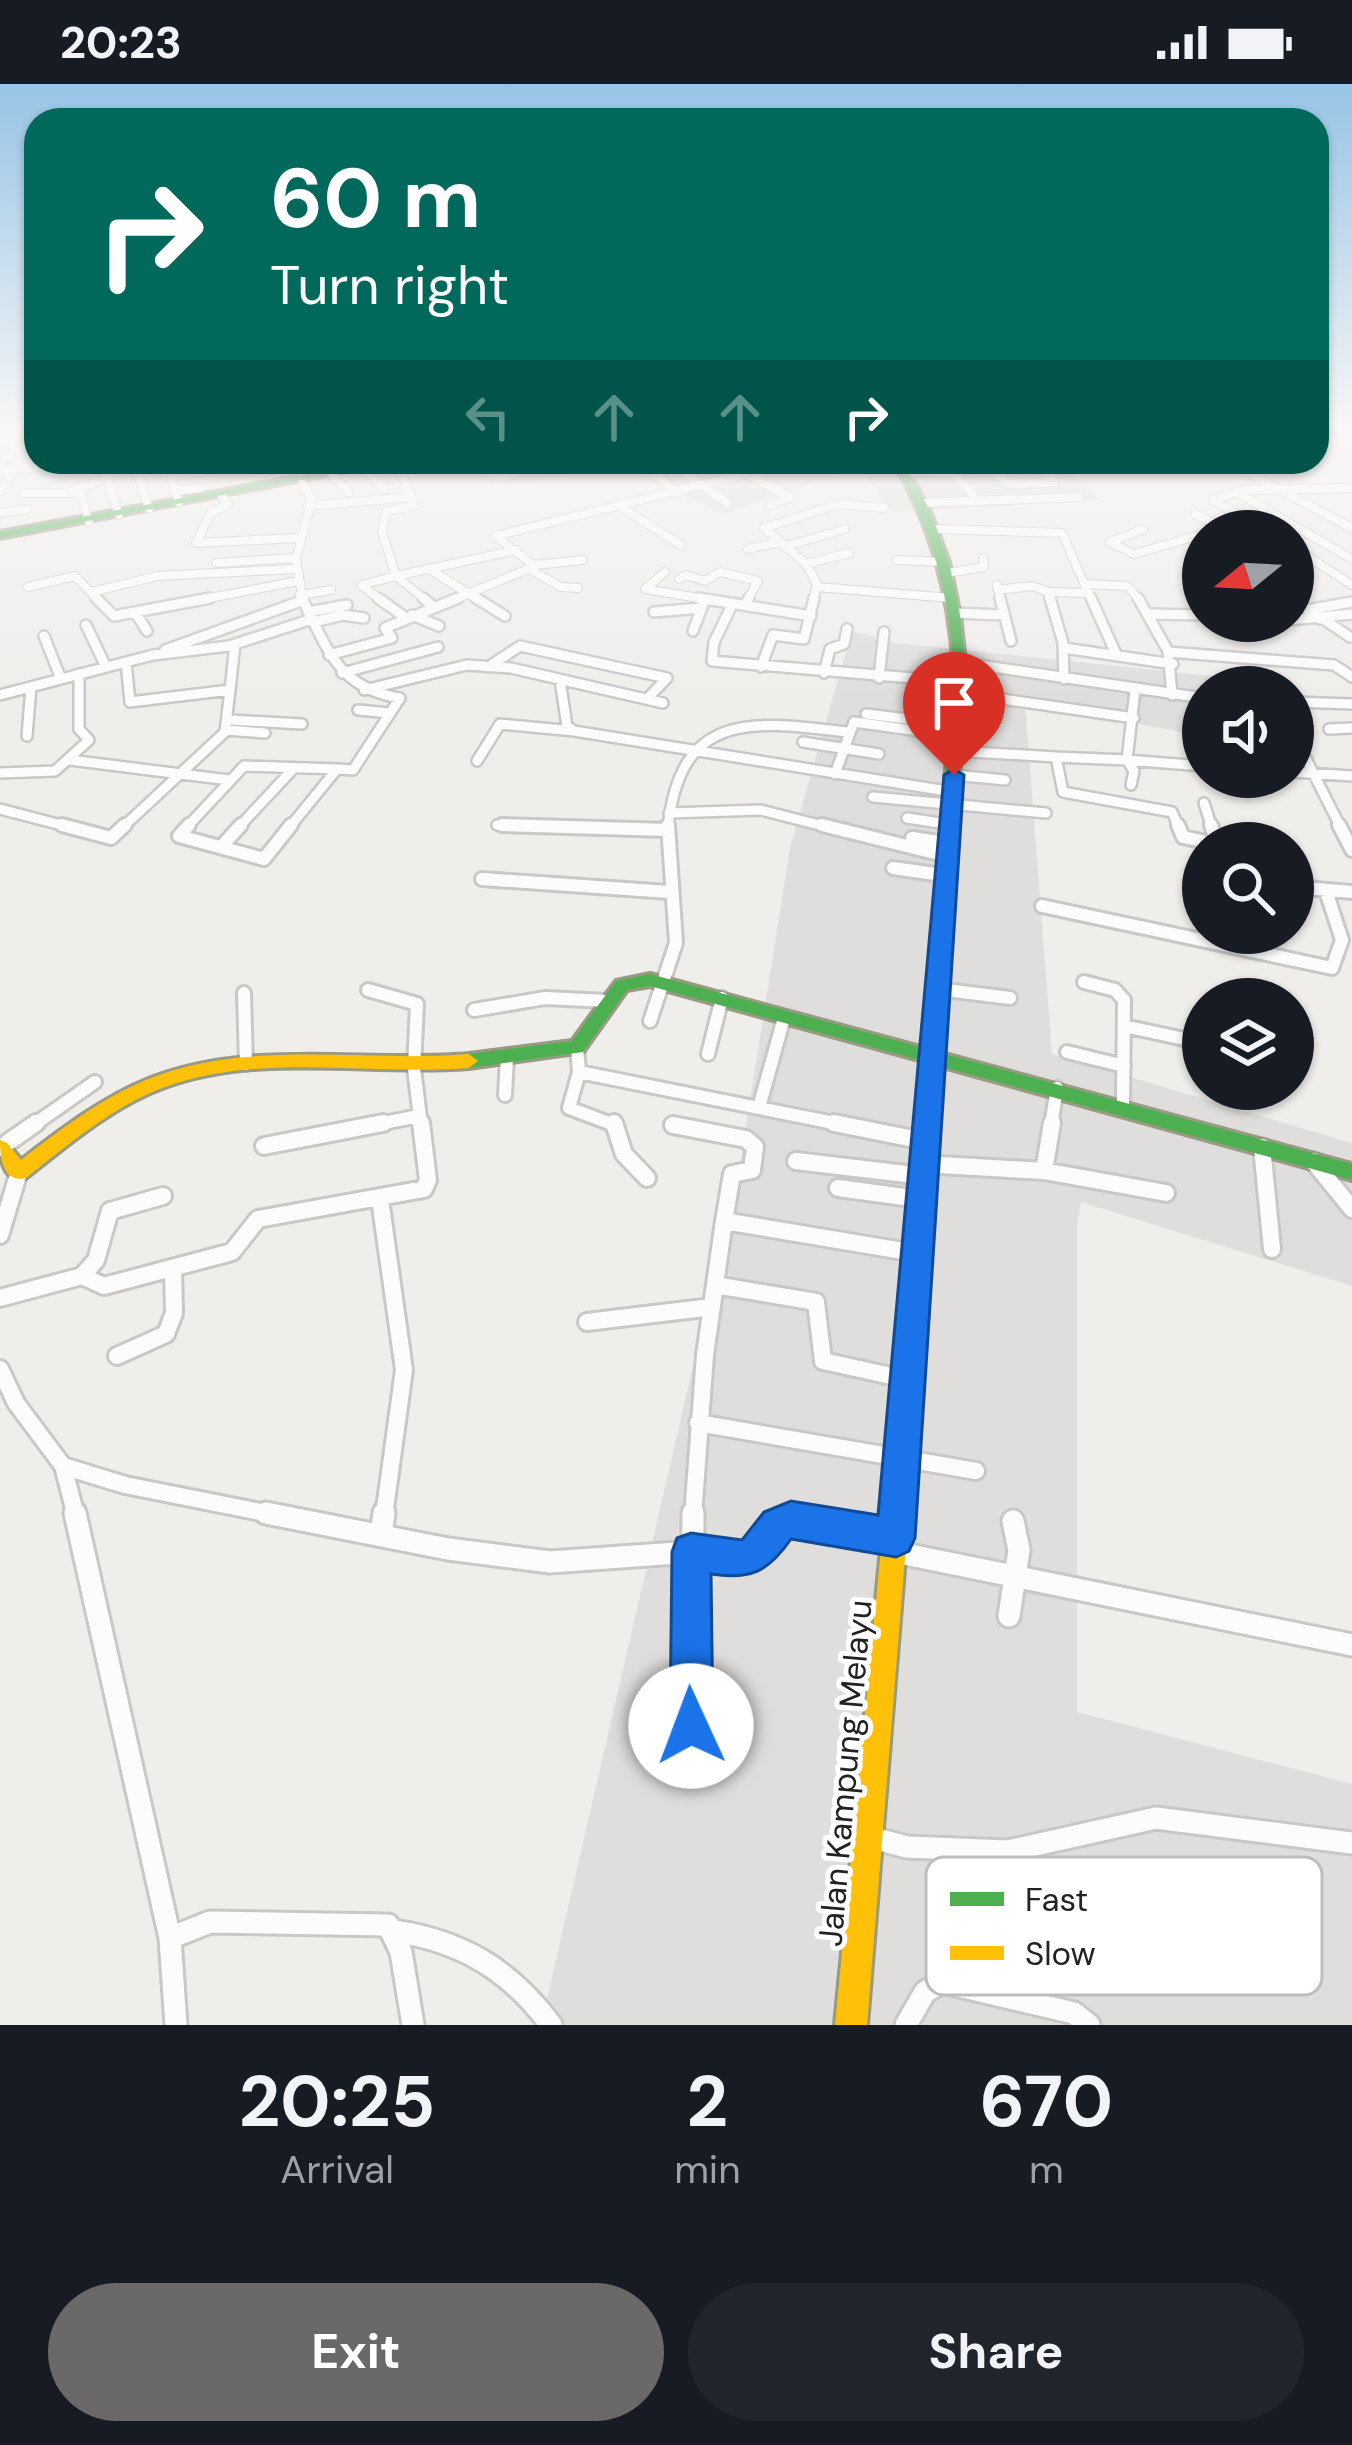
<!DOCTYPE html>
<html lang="en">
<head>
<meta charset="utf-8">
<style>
	body { margin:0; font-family:"DM Sans",sans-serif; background:#20242c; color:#f1f3f6; height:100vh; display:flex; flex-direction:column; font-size:45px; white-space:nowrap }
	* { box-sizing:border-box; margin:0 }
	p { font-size:39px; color:#9ea1a6 }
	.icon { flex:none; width:66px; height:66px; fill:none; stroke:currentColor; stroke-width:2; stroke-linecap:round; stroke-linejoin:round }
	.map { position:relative; height:1941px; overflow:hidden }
	.drawer { display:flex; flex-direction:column; background:#171b24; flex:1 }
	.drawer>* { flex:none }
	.guide { position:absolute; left:24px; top:24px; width:1305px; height:366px; border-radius:36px; box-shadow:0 3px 9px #0004; background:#00695c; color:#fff; overflow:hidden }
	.needle { width:78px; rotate:252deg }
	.buttons { position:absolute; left:1182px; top:426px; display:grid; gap:24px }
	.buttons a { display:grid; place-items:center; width:132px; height:132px; border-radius:50%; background:#171b24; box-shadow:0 3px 9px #0004; font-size:60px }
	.pin { position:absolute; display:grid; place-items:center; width:102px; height:102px; color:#fff; margin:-123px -51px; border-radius:50% 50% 50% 0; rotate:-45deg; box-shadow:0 0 12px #0007 }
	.pin .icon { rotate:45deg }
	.me { position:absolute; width:132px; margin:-66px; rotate:358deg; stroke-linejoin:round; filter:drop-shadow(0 0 9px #0008) }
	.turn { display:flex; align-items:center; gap:42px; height:252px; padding:0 48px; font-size:54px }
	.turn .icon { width:156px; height:156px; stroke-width:2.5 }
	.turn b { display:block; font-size:84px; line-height:102px }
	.lanes { display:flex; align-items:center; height:114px; padding:0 48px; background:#0003; justify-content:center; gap:60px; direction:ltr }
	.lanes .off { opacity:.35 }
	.eta { display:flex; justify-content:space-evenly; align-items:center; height:204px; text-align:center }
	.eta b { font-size:72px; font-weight:700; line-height:84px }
	.action { display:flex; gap:24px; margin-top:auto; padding:24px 48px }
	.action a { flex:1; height:138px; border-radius:72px; background:#6a6968; color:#fff; font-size:48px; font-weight:700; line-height:138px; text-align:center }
	.action a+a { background:#20242c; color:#f1f3f6 }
	.status { display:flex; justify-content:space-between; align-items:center; height:84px; padding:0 60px; background:#171b24; direction:ltr }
	.status svg { height:33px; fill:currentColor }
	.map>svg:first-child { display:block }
	.residential { fill:#dfdedc }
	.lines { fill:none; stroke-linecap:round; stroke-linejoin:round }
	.street-far4-casing { stroke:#c9c8c7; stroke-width:10 }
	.street-far3-casing { stroke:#c9c8c7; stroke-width:14 }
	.street-far2-casing { stroke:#c9c8c7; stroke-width:18 }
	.street-far1-casing { stroke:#c9c8c7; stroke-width:22 }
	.street-casing { stroke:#c9c8c7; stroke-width:27 }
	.fast-casing { stroke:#999a82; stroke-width:6 }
	.slow-casing { stroke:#999a82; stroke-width:6 }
	.street-far4 { stroke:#fdfcfc; stroke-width:8 }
	.street-far3 { stroke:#fdfcfc; stroke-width:9 }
	.street-far2 { stroke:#fdfcfc; stroke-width:12 }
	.street-far1 { stroke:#fdfcfc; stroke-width:16 }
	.street { stroke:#fdfcfc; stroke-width:21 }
	.fast { fill:#4caf50; fill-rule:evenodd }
	.slow { fill:#ffc107; fill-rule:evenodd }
	.route { fill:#1a73e8; stroke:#114b97; stroke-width:3 }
	.labels { text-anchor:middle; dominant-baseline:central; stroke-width:10; stroke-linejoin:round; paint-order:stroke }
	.street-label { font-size:33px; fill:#222; stroke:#fff }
	.key { fill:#fff; stroke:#bdbdbd; stroke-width:3 }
	.key-label { font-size:33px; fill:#222 }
</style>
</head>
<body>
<div class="status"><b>20:23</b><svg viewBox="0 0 49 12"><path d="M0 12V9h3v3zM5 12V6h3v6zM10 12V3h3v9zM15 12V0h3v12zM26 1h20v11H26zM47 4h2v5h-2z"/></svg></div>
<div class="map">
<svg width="1352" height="1941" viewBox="0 0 1352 1941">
	<rect width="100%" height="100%" fill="#f0eeeb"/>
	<path class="residential" d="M477 378H1057L1102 416 891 428 860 382 723 430 625 382 507 401Z
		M852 547 896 559 1280 599 1203 603V652L1025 619 1052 970 1352 1059V1202L1081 1118 1077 1141V1628L1352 1700V1941H541L741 1074 790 764Z"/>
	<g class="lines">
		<defs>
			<path id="street-far4" d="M1317 346 1352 344
				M0 378 21 364 12 362 22 342
				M134 378 149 425
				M167 378 179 419
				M397 378 414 421 386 428 382 448 396 492 516 466
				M474 378 496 394 563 378
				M719 378 759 388
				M1162 378 1167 380
				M1227 378 1352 444
				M103 380 119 431
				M362 383 385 405
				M680 385 727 419
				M0 386 114 378
				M994 386 1008 400 1054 398 1040 378
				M245 387 295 378
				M952 387 978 417
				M331 389 349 408
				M653 389 677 410
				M906 389 1042 383
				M749 391 790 413 770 421
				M171 392 241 382
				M300 395 312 415 296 475 303 517
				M0 407 15 385
				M72 407 110 393
				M175 407 201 404
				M1236 408 1352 475
				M24 409H81L89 438
				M221 411 228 420 210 430 196 459 297 454
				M925 419 1079 413
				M308 422 411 413
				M621 423 681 461
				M0 429 27 425
				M1195 430 1223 444
				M937 445 1062 449 1092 517
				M1143 445 1110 458 1134 470 1203 450
				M1214 447 1248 438
				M1265 447 1213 416 1244 406 1352 404
				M786 462 845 445
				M1293 463 1352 501
				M748 465 780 458
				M897 476 945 478
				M216 479 295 474
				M806 480 849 469
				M535 481 583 476
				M529 485 561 503 578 504
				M431 486 480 517
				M665 488 645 505 717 517
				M947 489 984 483 983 474
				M679 495 686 491 705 497 720 488 758 497 747 517
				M1086 500 1128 502 1140 517
				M997 501 1001 517
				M28 503 75 492 99 517
				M817 503 951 514
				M998 506 1032 502 1049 508
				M91 508 158 492 295 485
				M300 511 331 506
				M194 517 298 497
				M382 517 361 501 396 492 427 517
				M451 517 535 482 495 452 793 378
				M813 517 817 500 806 480 764 444 839 420 884 424
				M1051 517 1048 508 1089 509"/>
			<path id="street-far3" d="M96 514 114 532 210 514
				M378 514 406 534
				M423 514 433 522
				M476 514 505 532
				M699 514 811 532
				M1000 514 1011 557
				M1050 514 1063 559 1064 595
				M1091 514 1117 572
				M1138 514 1168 567 1172 611
				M733 519 714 558 712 577 960 598
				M745 521 749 514
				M135 528 147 547
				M308 528 347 521
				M654 528 701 524
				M954 529 1004 531
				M1150 530 1203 531
				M412 531 439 542
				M312 535C333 579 349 606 400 614L353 686 337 685
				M1320 535 1307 526 1352 518
				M1323 535 1350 553
				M1279 537 1352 530
				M313 538 343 531 364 534
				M86 541 106 583
				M693 547 704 518
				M44 552 61 595
				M1064 564 1173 580
				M165 566 301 517
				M1168 568 1334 581 1352 593
				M329 571 392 554 385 544 458 514
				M126 578 130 618 230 606 235 560
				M959 578 1203 614
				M488 583 520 562 667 594 647 615
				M761 583 773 551 804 555 814 514
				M342 589 438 563
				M824 589 830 565 844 560 847 545
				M879 594 884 548
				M560 596 567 642 574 647 953 708
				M364 606 467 581 511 584 663 619
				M1135 606 1127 676 1203 682
				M960 609 1134 634
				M0 611 153 571 229 562 312 535 302 514
				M1293 618 1352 620
				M915 620 959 624
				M358 626 390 629
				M866 630 958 641
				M231 636 302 640
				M1329 645 1352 644
				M226 646 265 649
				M1293 649 1341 744
				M27 652 31 603
				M803 658 879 670
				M956 667 1056 673
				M70 676 229 696
				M477 677 500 640 574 647
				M1293 688 1352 692
				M0 689 55 687 89 656 79 645V590
				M835 690 854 638 955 652
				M954 691 1005 696
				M1131 701 1134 687 1127 676 1056 673 1063 708 1172 728 1179 744
				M873 713 1046 729
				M1204 719 1212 744
				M0 725 73 744
				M669 729 761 726 831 744
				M907 734 953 741
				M497 741 604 744
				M122 744 225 648 230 606
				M186 744 244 682 337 685
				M238 744 294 684
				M289 744 337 685
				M668 744C680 625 755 637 847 648"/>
			<path id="street-far2" d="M62 741 111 754 125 741
				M189 741 179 752 264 775 291 741
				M502 741 668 746
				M822 741 951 773
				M1178 741 1183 753 1211 759
				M1211 741 1217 759
				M1339 741 1352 766
				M912 754 952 760
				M221 763 241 741
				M893 784 949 792
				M482 795 669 808
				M1293 803 1352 808
				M1042 822 1332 884 1342 856 1326 807
				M1084 898 1115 906 1124 916 1123 1023
				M938 905 1010 914
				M368 906 417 920 414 984 421 1042
				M244 909 246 980
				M474 926 545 914 607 917
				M650 937 676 859 668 741
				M1124 942 1189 956
				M577 963 579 988 569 1024 617 1042
				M1067 968 1124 982
				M708 970 722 914
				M579 988 849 1042
				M505 1011 507 973
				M760 1020 784 934
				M673 1041 678 1042
				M32 1042 95 998
				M368 1042 419 1032
				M1051 1042 1057 1004"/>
			<path id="street-far1" d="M614 1039 624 1070 647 1094
				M834 1039 924 1057
				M673 1041 746 1055 755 1063 752 1086 732 1090 724 1137
				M264 1062 383 1039
				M1262 1063 1272 1165
				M0 1064 36 1039
				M796 1077 923 1092
				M1313 1077 1352 1125
				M923 1080 1044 1087 1166 1109
				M1044 1087 1052 1039
				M838 1104 919 1115
				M380 1115 404 1286 384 1432
				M0 1151 19 1088
				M82 1192 96 1176 110 1127 163 1112
				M715 1201 816 1218 823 1277 905 1295
				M0 1214 82 1192 104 1202 232 1168 258 1135 424 1105 428 1096 421 1039
				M587 1238 712 1223
				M117 1272 166 1250 174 1229 173 1185
				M0 1285 16 1319 63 1382 76 1432
				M698 1339 976 1387
				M63 1382 125 1401 281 1432
				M693 1432 705 1271 724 1137 915 1169"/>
			<path id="street" d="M75 1429 170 1854 176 1941
				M266 1429 448 1465 550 1478 691 1468 742 1475 758 1469 777 1442 791 1436 896 1454
				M381 1451 384 1429
				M895 1468 1352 1561
				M1009 1532 1019 1466 1013 1437
				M692 1676 693 1429
				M869 1753 907 1763 1008 1767 1156 1734 1352 1759
				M394 1847C462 1857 510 1886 551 1941
				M170 1854 210 1838 388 1841 401 1868 413 1941
				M906 1941 925 1908 942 1898 1074 1929 1089 1941"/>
			<path id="fast" d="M375 378H395L0 454V448Z
				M893 378H903L930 427 949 478 960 531 966 586 941 969 1352 1080V1096L940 982 920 1289 917 1296 909 1299 901 1296 898 1289 923 977 650 902 627 906 583 968 469 984 460 977 469 970 572 957 616 897 650 890 924 964 954 586C949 510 932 444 893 378Z"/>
			<path id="slow" d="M469 970 478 977 469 984C370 992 261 968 165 1003 113 1022 69 1060 26 1094 3 1100 0 1073 0 1056L7 1059 21 1076C60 1046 100 1015 146 996 247 954 363 979 469 970Z
				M909 1279 917 1282 920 1289 867 1941H835L898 1289 901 1282Z"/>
		</defs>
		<use href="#street-far4" class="street-far4-casing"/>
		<use href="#street-far3" class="street-far3-casing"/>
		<use href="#street-far2" class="street-far2-casing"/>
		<use href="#street-far1" class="street-far1-casing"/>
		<use href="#street" class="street-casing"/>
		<use href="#fast" class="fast-casing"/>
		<use href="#slow" class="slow-casing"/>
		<use href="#street-far4" class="street-far4"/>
		<use href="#street-far3" class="street-far3"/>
		<use href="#street-far2" class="street-far2"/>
		<use href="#street-far1" class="street-far1"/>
		<use href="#street" class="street"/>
		<use href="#fast" class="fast"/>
		<use href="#slow" class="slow"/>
	</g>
	<linearGradient id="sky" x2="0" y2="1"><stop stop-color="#97c4e6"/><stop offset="0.56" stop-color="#f8f7f6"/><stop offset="1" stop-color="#f8f7f6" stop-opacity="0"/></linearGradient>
	<rect width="1352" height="613" fill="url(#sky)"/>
	<path class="route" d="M954 685 964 691 915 1454 909 1467 896 1473 791 1455C768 1488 751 1496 711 1490L713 1642 706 1657 691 1663 676 1657 670 1642 672 1468 677 1454 691 1449 742 1456 764 1428 791 1417 878 1431 944 691Z"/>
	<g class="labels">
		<g class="street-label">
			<text transform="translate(845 1689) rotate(-85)">Jalan Kampung Melayu</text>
		</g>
	</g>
	<rect x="926" y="1773" width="396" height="138" rx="18" class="key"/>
	<rect x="950" y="1808" width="54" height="14" fill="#4caf50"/>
	<rect x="950" y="1862" width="54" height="14" fill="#ffc107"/>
	<g class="key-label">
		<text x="1025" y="1827">Fast</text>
		<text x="1025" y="1881">Slow</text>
	</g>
</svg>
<div class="buttons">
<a><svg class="needle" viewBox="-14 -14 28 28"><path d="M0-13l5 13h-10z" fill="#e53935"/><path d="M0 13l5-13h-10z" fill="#9ea1a6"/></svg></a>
<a><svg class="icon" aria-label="sound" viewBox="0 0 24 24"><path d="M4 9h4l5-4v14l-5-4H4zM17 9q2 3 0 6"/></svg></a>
<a><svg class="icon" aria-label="search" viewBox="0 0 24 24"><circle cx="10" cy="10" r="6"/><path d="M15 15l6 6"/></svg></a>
<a><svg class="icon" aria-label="layers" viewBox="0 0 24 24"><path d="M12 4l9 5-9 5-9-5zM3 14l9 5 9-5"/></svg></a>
</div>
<div class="pin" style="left:954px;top:691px;background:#d93025"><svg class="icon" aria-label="arrive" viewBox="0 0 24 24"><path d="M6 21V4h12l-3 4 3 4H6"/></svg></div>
<svg class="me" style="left:691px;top:1642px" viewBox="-20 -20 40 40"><circle r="19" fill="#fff"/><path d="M0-13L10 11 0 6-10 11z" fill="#1a73e8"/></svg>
<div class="guide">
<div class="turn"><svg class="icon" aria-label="right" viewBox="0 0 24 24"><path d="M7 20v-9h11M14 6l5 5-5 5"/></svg><div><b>60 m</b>Turn right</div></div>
<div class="lanes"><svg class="icon off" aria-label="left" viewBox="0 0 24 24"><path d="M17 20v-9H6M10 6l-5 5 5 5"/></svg><svg class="icon off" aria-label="ahead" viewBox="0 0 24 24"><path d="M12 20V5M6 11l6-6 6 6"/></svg><svg class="icon off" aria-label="ahead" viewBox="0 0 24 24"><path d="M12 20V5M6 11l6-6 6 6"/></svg><svg class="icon" aria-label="right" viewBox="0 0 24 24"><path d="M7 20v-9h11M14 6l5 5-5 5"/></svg></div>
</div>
</div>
<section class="drawer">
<div class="eta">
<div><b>20:25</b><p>Arrival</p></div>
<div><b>2</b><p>min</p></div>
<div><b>670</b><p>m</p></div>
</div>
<div class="action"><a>Exit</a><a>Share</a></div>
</section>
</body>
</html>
